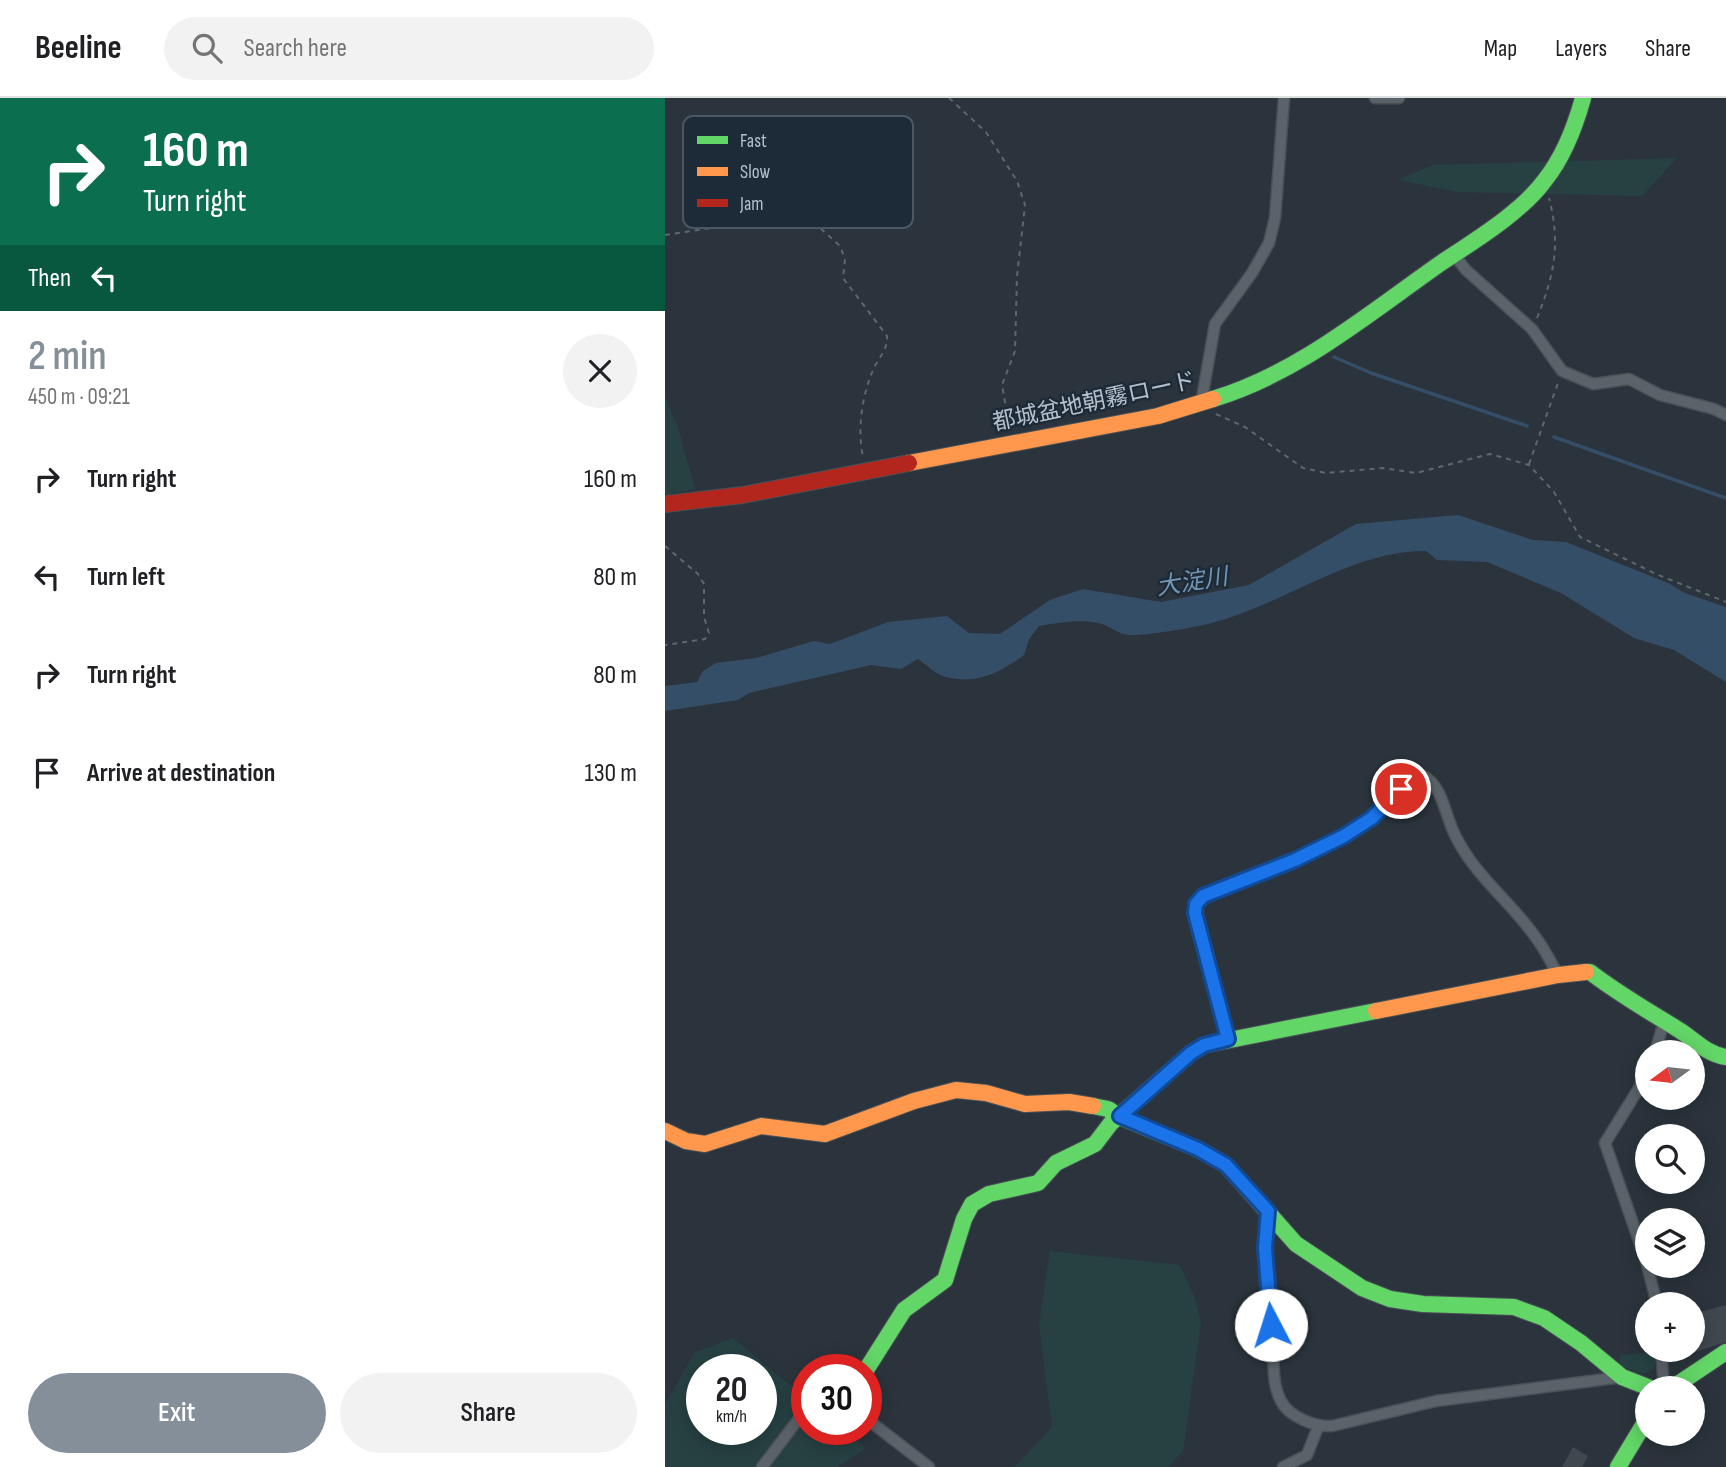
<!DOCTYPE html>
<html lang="en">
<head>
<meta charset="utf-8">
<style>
	body { margin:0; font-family:"Sofia Sans Condensed","Noto Sans JP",sans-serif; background:#f2f2f2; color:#202124; height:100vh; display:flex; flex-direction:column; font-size:26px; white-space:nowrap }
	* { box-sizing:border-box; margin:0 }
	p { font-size:23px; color:#757577 }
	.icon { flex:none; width:38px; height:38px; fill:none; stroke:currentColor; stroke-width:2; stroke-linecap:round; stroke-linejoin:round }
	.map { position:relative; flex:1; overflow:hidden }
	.details { display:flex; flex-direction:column; background:#fff; width:665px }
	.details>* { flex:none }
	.guide { background:#0b6e4f; color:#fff; overflow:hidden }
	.needle { width:46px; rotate:255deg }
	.buttons { position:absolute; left:970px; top:942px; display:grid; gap:14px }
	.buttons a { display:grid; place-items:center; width:70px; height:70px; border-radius:50%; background:#fff; box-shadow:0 4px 18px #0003; font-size:35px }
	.speed { position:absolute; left:21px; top:1256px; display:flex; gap:14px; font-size:35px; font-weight:700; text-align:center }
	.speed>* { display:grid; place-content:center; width:91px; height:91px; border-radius:50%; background:#fff; box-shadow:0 4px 18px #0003; line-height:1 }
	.speed small { font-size:18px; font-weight:400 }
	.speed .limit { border:10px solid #d22; background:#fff; color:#111 }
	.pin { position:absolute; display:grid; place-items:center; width:60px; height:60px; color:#fff; margin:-30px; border:4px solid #fff; border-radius:50%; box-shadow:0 2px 7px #0007 }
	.me { position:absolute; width:77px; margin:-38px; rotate:355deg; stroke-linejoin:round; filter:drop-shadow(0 0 5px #0008) }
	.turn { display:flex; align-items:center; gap:24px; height:147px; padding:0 28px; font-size:32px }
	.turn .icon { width:91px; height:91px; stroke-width:2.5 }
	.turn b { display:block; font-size:49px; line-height:60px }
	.then { display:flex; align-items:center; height:66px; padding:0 28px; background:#0003; gap:14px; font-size:26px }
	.round { display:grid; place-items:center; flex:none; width:74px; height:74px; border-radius:37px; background:#f2f2f2 }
	.summary { display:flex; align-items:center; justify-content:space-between; height:119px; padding:0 28px }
	h1 { font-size:42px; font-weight:600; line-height:52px; color:#858f9a }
	.action { display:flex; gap:14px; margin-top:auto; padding:14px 28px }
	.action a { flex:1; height:80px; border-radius:42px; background:#858f9a; color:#fff; font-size:28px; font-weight:600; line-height:80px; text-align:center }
	.action a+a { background:#f2f2f2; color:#202124 }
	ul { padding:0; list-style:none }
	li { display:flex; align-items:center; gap:21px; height:98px; padding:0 28px }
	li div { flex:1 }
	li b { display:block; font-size:26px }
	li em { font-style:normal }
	header { display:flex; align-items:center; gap:42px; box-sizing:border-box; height:98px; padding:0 35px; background:#fff; border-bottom:2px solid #e0e0e0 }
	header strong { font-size:33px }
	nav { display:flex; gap:38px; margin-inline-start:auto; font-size:24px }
	.search { width:490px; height:63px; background:#f2f2f2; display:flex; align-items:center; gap:18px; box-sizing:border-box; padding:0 24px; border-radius:38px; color:#757577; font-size:26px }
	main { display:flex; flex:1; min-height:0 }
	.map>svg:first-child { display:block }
	.green { fill:#274142; fill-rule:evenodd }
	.water { fill:#354e67 }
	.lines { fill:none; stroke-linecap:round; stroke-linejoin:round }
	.stream { stroke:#354e67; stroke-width:3.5 }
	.building { fill:#40484f }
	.street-casing { stroke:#495056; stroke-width:13 }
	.fast-casing { stroke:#495056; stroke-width:18 }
	.slow-casing { stroke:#495056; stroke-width:18 }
	.jam-casing { stroke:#495056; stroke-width:18 }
	.path { stroke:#5f666c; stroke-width:2; stroke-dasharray:5 5; stroke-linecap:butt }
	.street { stroke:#5b6269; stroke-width:10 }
	.fast { stroke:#63d668; stroke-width:16 }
	.slow { stroke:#ff974d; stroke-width:16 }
	.jam { stroke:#b3261e; stroke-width:16 }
	.route-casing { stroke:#114b97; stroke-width:18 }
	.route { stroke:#1a73e8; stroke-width:12 }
	.labels { text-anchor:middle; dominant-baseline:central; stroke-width:5; stroke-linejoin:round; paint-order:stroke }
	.street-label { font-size:23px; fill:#b5c0cc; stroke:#1d2a37 }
	.water-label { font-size:24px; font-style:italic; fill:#7394b2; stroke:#1d2a37 }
	.key { fill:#1d2a37; stroke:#4b5764; stroke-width:2 }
	.key-label { font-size:19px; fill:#b5c0cc }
</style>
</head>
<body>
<header>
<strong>Beeline</strong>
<div class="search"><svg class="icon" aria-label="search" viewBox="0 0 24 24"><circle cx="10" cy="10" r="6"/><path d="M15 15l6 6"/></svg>Search here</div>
<nav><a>Map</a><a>Layers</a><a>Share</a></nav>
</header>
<main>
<section class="details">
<div class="guide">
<div class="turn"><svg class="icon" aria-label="right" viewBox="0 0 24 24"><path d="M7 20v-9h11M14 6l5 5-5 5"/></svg><div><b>160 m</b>Turn right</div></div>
<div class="then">Then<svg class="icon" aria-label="left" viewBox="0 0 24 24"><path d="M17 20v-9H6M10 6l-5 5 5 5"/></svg></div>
</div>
<div class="summary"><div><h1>2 min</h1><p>450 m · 09:21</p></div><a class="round"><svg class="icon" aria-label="close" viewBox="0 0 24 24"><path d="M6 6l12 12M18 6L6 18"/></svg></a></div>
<ul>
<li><svg class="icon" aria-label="right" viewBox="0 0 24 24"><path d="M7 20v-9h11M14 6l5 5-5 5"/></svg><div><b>Turn right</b></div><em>160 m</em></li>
<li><svg class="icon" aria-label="left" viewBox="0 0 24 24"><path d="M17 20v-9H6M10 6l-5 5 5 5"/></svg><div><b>Turn left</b></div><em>80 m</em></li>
<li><svg class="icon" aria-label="right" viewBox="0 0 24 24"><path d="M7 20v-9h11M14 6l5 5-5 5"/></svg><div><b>Turn right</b></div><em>80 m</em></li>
<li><svg class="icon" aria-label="arrive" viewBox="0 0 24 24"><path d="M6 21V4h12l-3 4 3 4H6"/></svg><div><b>Arrive at destination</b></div><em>130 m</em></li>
</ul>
<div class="action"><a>Exit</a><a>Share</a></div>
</section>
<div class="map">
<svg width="1061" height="1369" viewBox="0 0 1061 1369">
	<rect width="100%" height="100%" fill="#2b343c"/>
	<path class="green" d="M1012 60 977 98 793 94 733 82 768 67Z
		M0 299 13 329 30 391 0 397Z
		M385 1153 515 1167 529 1198 536 1224 518 1353 503 1369H350L387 1329 374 1226Z
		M68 1240 142 1301V1332H179L201 1350 173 1369H0V1306L30 1254ZM37 1272H96V1332H37Z
		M991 1254 989 1272 978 1276 953 1267 956 1257Z"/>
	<path class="water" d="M793 417 868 442 901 444 1003 485 1020 495 1061 509V584L1009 552 969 540 896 495 822 464 772 462 761 453C686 452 617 508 543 526 526 530 480 538 463 537 453 536 444 527 433 525 415 521 393 525 374 528L364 541 359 557C335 574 313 587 281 579 271 577 261 566 253 561L236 571 206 567 84 595 73 602 0 613V588L32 584 38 573 51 565 91 560 149 543 165 546 223 524 282 518 304 535 335 536 385 502 418 491 496 504 584 487 691 426Z"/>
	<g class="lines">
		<path class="stream" d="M669 259 706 275 862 328
			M889 339 1061 400"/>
	</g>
	<path class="building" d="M1061 1207V1244L1005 1262 1004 1251H1027V1216Z
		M908 1349 923 1358 917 1369H897Z"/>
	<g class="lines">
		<defs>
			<path id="street" d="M710 0H734
				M789 157 801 172 867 231 897 273 928 286 964 281 995 297 1049 311 1061 317
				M536 306 550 226 587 175 604 145 610 120 619 0
				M563 941 530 815C531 812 531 807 532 805 541 789 612 769 631 761 657 750 686 737 708 719 724 706 737 683 757 677 778 687 780 718 790 737 810 779 849 806 874 844 881 854 887 866 893 877
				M990 954 999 924
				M982 977 940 1045 982 1166
				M603 1113C600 1159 604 1204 608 1249 609 1267 607 1286 616 1303 624 1319 650 1329 667 1328L771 1303 957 1279
				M982 1167 992 1206
				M996 1251 999 1290
				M201 1317 207 1325 264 1369
				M97 1369 135 1319 142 1316
				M618 1369 642 1357 653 1329"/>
			<path id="fast" d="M548 301C634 275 703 216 776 165 809 143 857 114 880 82 899 58 910 29 918 0
				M921 874H925C955 897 982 912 1014 932 1030 942 1041 956 1061 959
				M428 1008 443 1011 455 1019 533 1051 561 1067 631 1146 697 1190 725 1201 758 1206 849 1209 879 1220 916 1245 957 1279 985 1290
				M201 1272 239 1212 280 1182 299 1121 307 1106 324 1096 373 1085 391 1065 430 1046 446 1025 526 955 539 947 711 913
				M1007 1290 1061 1254
				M953 1369 982 1321"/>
			<path id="slow" d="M244 365 493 318 548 301
				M711 913 893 877 921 874
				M0 1033 21 1043 40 1046 96 1028 160 1036 249 1003 291 992 321 995 360 1006 404 1004 428 1008"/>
			<path id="jam" d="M0 406 78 397 244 365"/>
		</defs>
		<use href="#street" class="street-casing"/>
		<use href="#fast" class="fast-casing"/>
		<use href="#slow" class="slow-casing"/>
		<use href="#jam" class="jam-casing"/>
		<path class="path" d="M284 0 321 34 352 83 360 107 352 178 350 253 337 287 345 333
			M0 137 126 118 153 128 175 148 180 161 178 180 222 238C223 252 213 260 208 272 197 298 192 331 198 359
			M872 220C889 178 896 146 884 100
			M551 316 580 329 638 370 661 375 718 370 751 375 825 356 864 367 889 394 915 439 991 476 1061 504
			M864 366 893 285
			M0 448 33 476 39 486V519L44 535 40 541 0 547"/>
		<use href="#street" class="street"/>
		<use href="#fast" class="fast"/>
		<use href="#slow" class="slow"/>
		<use href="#jam" class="jam"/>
	</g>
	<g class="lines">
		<defs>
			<path id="route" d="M606 1227 600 1150 603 1113 561 1067 533 1051 455 1018 526 955 539 947 563 941 530 815 531 806 538 798 630 762 679 738 707 720 736 691"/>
		</defs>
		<use href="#route" class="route-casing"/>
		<use href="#route" class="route"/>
	</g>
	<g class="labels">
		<g class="street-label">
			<text transform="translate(429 304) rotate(-12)">都城盆地朝霧ロード</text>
		</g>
		<g class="water-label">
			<text transform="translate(527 484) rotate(-9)">大淀川</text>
		</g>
	</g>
	<rect x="18" y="18" width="230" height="112" rx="10" class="key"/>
	<rect x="32" y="38" width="31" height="8" fill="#63d668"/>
	<rect x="32" y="69" width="31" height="9" fill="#ff974d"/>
	<rect x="32" y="101" width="31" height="8" fill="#b3261e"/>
	<g class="key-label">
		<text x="75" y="49">Fast</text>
		<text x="75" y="80">Slow</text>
		<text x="75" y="112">Jam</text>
	</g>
</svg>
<div class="buttons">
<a><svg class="needle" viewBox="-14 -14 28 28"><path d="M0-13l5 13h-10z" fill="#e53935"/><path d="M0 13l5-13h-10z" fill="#757577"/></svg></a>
<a><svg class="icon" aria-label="search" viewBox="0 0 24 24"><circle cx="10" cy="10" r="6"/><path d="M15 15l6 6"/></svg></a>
<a><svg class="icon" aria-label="layers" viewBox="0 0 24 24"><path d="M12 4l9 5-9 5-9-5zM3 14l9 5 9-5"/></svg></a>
<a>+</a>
<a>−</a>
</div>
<div class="speed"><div>20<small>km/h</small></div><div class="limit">30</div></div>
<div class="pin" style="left:736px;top:691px;background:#d93025"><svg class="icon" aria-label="arrive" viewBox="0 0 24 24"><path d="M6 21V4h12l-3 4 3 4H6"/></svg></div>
<svg class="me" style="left:606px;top:1227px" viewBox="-20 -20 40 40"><circle r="19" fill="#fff"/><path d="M0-13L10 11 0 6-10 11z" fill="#1a73e8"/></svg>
</div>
</main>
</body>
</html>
